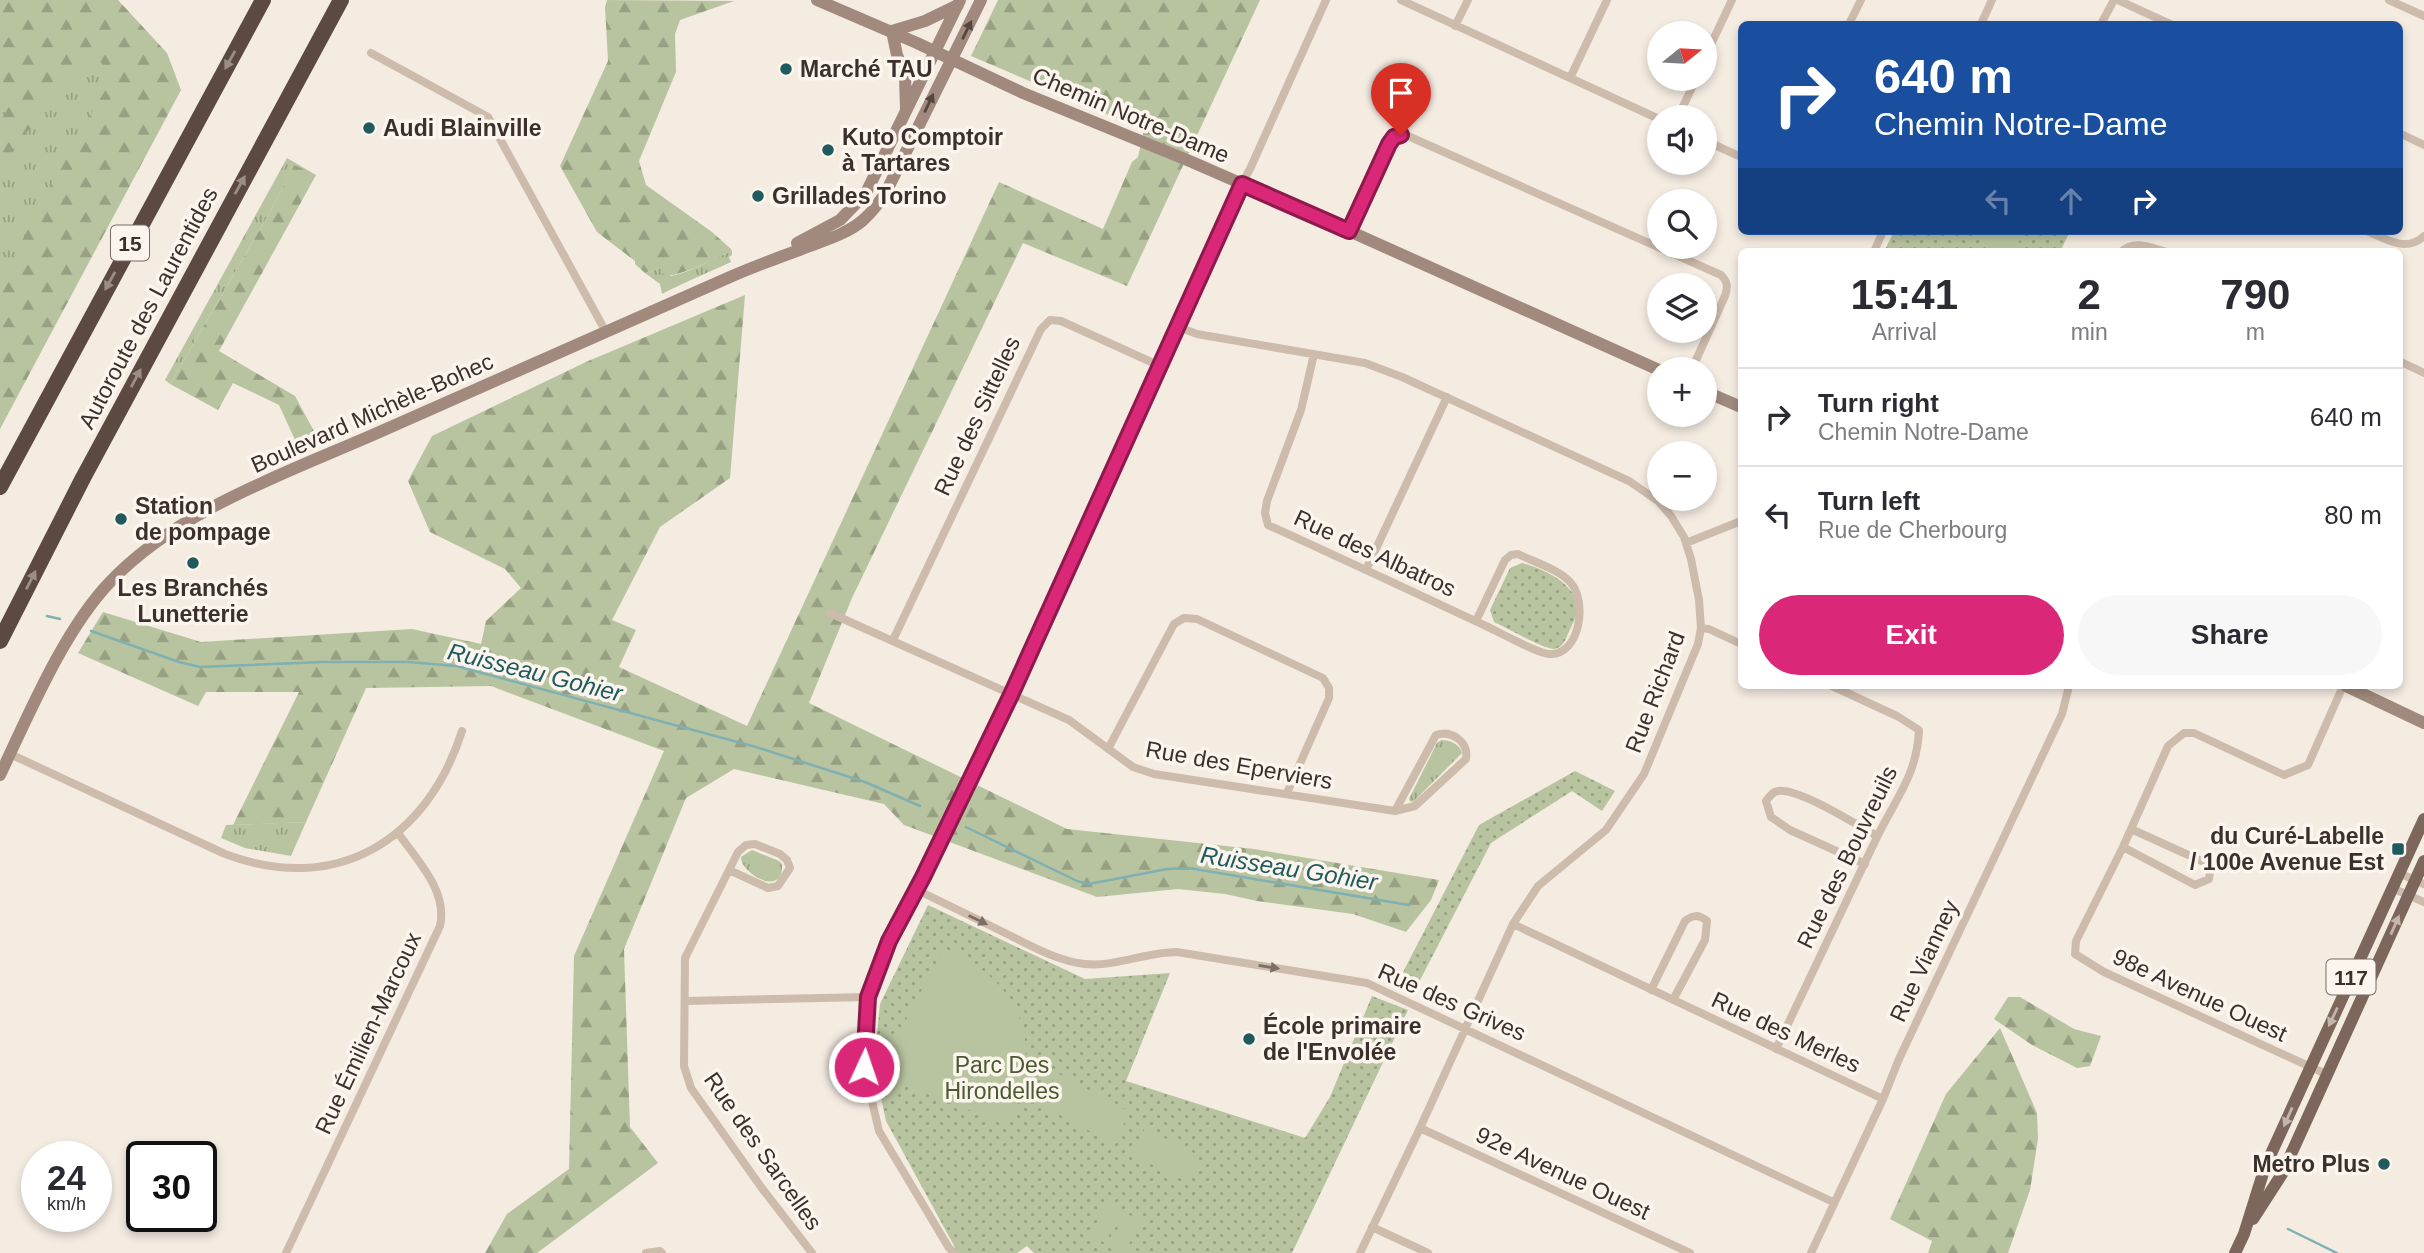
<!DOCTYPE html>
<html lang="en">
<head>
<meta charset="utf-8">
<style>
	body { margin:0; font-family:Arial,sans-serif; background:#f7f7f7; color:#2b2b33; height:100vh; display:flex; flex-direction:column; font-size:26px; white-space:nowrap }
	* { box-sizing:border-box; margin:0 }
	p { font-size:23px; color:#7c7c81 }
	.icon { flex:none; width:38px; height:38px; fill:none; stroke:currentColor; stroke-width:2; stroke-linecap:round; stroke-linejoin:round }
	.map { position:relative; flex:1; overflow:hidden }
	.drawer { position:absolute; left:1738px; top:248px; width:665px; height:441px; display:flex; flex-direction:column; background:#fff; border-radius:10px; box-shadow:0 4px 10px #0003 }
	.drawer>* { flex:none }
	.banner { position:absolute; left:1738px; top:21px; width:665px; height:214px; border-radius:10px; box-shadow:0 4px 10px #0003; background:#1a4fa0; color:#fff; overflow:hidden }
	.needle { width:46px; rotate:72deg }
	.tools { position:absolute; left:1647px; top:21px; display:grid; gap:14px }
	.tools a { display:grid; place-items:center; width:70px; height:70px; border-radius:50%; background:#fff; box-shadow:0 4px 10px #0003; font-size:35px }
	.speed { position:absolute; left:21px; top:1141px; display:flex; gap:14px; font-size:35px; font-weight:700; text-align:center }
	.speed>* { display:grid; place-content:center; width:91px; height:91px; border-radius:50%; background:#fff; box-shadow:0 4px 10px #0003; line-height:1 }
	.speed small { font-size:18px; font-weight:400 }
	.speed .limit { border:4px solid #111; border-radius:10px; background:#fff; color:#111 }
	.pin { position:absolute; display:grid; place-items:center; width:60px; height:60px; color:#fff; margin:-72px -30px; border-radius:50% 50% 50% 0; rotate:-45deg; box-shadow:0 0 7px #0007 }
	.pin .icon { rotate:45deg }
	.me { position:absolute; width:77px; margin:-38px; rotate:3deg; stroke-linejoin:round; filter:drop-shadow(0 0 5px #0008) }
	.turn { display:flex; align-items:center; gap:24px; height:147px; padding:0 21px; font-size:32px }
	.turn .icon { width:91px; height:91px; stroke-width:2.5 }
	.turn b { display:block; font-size:49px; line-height:60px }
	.lanes { display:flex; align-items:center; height:66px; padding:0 21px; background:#0003; justify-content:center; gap:35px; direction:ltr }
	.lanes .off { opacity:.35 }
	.eta { display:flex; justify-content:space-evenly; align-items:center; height:119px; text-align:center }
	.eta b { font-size:42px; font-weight:700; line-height:49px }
	.primary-button { display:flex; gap:14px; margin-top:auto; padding:14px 21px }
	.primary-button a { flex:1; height:80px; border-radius:42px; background:#db2777; color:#fff; font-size:28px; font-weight:700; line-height:80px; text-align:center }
	.primary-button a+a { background:#f7f7f7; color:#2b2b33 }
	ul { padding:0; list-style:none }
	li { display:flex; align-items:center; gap:21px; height:98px; padding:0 21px; border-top:2px solid #e1e1e2 }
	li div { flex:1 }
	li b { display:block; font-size:26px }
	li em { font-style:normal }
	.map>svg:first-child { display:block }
	.grass { fill:url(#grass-tufts) }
	.forest { fill:url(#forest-firs) }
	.park { fill:url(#park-dots) }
	.garden { fill:#b8c4a0 }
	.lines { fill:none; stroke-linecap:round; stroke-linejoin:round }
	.stream { stroke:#7fb0b2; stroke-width:2.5 }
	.street { stroke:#cdbbac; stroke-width:8 }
	.secondary { stroke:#a18a7d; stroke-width:12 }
	.primary { stroke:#7d675c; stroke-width:12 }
	.highway { stroke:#5c4a42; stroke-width:16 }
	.oneway { fill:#544640 }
	.oneway2 { fill:#9c8e87 }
	.oneway3 { fill:#7d6f65 }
	.oneway4 { fill:#c2b5ac }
	.route-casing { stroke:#8e194d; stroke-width:18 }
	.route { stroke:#db2777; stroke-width:12 }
	.poi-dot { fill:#1f5a5e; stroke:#fbf5ee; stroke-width:2.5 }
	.labels { text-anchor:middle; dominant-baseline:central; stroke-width:7; stroke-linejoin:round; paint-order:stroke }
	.shield { fill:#fbf5ee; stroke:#756b66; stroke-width:2 }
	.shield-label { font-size:21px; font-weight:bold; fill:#3b302b }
	.poi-label { font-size:23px; font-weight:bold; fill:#3b302b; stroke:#fbf5ee; text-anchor:start }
	.street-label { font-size:23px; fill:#3b302b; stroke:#fbf5ee }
	.park-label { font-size:23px; fill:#4a5a2e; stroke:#fbf5ee }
	.water-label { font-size:24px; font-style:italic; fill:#1f5a5e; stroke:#fbf5ee }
</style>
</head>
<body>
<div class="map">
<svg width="2424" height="1253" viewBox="0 0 2424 1253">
	<defs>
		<pattern id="grass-tufts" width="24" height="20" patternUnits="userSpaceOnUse" patternTransform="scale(1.75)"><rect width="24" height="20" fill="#b8c4a0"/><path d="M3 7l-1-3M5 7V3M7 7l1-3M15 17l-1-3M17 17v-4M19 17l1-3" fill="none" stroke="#97a083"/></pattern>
		<pattern id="forest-firs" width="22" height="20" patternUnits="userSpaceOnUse" patternTransform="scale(1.75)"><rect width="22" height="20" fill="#b8c4a0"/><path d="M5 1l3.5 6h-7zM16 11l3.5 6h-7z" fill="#97a083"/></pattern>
		<pattern id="park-dots" width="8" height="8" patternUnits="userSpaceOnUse" patternTransform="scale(1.75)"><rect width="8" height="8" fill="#b8c4a0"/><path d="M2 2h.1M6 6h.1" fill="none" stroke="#97a083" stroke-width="1.8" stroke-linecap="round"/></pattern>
	</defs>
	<rect width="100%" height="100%" fill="#f4ebe1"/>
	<path class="grass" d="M0 0H67L150 112 0 403Z
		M287 158 316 175 294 166 270 212 170 384 165 380Z
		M732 251V255L729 257 731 262C710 272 685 282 662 294L660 284 645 273 660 268 671 276C692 272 711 259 732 251Z
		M1441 740C1450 740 1460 744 1462 753L1413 802 1410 801 1409 799 1437 743Z
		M306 822 291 856 245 848 221 838 226 825Z
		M752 850 779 861 782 864C784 899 740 873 741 857Z"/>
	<path class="forest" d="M0 0H118L167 53 181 90 0 429V281L84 125 111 81 100 60 77 69 0 166V119L6 112 0 89Z
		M607 0 734 1 680 20 675 34 676 72 639 161 646 185 712 232 731 249 732 251C710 260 688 274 665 276L660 268 645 273 635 264V261L597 232 560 166 608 61 605 7Z
		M998 0H1260L1127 286 1023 243 852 598 809 703 1067 829 1254 849 1439 880 1431 900 1406 932 1353 914 1257 901 1225 894 1178 889 1097 897 904 825 884 804 734 769 686 798 624 949 630 1127 658 1163 537 1253H485L507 1214 569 1169 574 956 664 751 491 686 366 688 306 822 233 825 299 692H206L198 706 78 653 103 612 201 642 412 629 481 644 486 621 521 588 505 569 430 532 408 481 432 436 586 362 745 295 730 478 660 527 612 620 636 630 619 667 747 726 999 182 1103 229 1132 162 1138 157 1144 130 971 56Z
		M294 165 316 175 219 351 295 396 315 433 296 442 279 405 233 383 218 410 170 384 270 212Z
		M2008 997H2020L2074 1029 2101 1036 2090 1066 2077 1068 2032 1045 1994 1019Z
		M2000 1028 2037 1113 2038 1139 2030 1190 2008 1253H1928L1932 1241 1890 1219 1946 1094Z"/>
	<path class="park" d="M1894 231H2070L2060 252H1884Z
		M1522 563C1543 569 1577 583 1577 609 1577 617 1571 627 1568 634 1565 641 1562 648 1554 649 1544 649 1505 627 1494 622L1490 610 1510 568Z
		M1575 771 1615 791 1602 811 1572 791 1491 843 1417 986 1400 978 1479 825Z
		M928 905 1085 979 1170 973 1126 1081 1305 1138 1330 1097 1372 996 1408 1010 1292 1253H1034L1027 1246 1017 1253H958L886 1121 874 1065 880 1004Z"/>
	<path class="garden" d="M1977 231H2021L2023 232 2015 252H2007L1974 238Z
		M944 948C964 957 983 968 998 984 1035 1023 1033 1081 1008 1125L896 1082 887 1056Z
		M1057 1073 1130 1112 1113 1144 1040 1104Z
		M1145 1128 1200 1156 1187 1182 1132 1155Z
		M1107 1203 1122 1211 1105 1243 1090 1235Z
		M1126 1213 1141 1221 1124 1253 1109 1245Z"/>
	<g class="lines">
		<path class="stream" d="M47 616 60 619
			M91 631 179 662 200 667 323 662H409L456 666 756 747 865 782 920 806
			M966 827 1077 881 1089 884 1167 869 1189 868 1409 905
			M2288 1229 2337 1253"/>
		<path class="street" d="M1401 0 1659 119
			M2118 0 2170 24
			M2389 0 2424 16
			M1849 24 1861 0
			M1981 24 1992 0
			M2101 24 2114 0
			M1455 26 1468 0
			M371 53 488 117 606 332
			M1704 59 1732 0
			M1570 78 1607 0
			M1678 117 1696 79
			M2399 133 2424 145
			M1704 140 1741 157
			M1349 231 1389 144C1395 136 1399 134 1408 136L1721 275C1728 282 1728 287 1725 296L1692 369
			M2367 231C2385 239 2407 253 2424 236
			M1874 252 1883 231
			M2121 252C2134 239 2152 248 2167 252
			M1178 327 1197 334 1365 363 1402 377 1629 481 1658 501 1671 516 1684 537 1691 559 1699 600 1701 628 1698 644 1644 774 1606 830 1538 886 1513 924 1420 1128 1360 1253
			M1314 354 1301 410 1267 501 1265 513 1268 525C1341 558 1413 592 1486 626 1499 632 1538 654 1550 654 1580 655 1588 601 1570 582 1558 569 1534 562 1518 554L1511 555 1505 560 1476 621
			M2399 361 2424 373
			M1686 543 1741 521
			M1366 570 1447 397
			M830 613 1069 720 1133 767 1154 774 1395 811 1415 806 1466 759C1469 741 1451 730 1436 735L1395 811
			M1701 628 1709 629 1741 644
			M893 640 1041 329 1050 320 1061 321 1160 366
			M1108 749 1174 624 1184 618 1197 619 1323 678 1329 688V698L1287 793
			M10 754 225 854C336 896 427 841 462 731
			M2123 847 2195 885 2209 879 2210 871 2206 863 2131 829
			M1865 864 1790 830 1771 817 1766 801C1770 796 1772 792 1778 791 1799 788 1857 825 1877 836
			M729 870 768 888 778 886 790 868 787 860 780 854 755 844 746 845 738 852 685 958 684 1066 691 1088 761 1187 812 1253
			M2399 873 2424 884
			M2392 888 2424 902
			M917 890C948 905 979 920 1009 935 1033 947 1058 961 1085 964 1116 967 1146 952 1177 952L1367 983 1833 1202
			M1513 924 1883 1099
			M1651 990 1685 921C1693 915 1698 914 1707 921L1705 940 1673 1000
			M685 1001 868 997
			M1776 1049C1810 978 1843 908 1877 837 1896 798 1917 775 1919 730L1897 716 1832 686
			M2328 1075 2104 972 2075 954 2076 941 2123 847 2168 746 2184 733H2194L2284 775 2308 765 2343 686
			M1420 1128 1690 1253
			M1372 1227 1428 1253
			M286 1253 440 926C448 891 417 860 398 833
			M646 1253 660 1251 662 1253
			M955 1253 949 1248 879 1131 864 1067 868 997 889 941 917 890 1011 695 1160 366 1234 198 1250 169 1326 0
			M1811 1253 1883 1099 1899 1059 2062 714 2069 686"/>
		<path class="secondary" d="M817 0 917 43 1023 93 1192 162 1338 226 1659 370
			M892 31 897 55 905 75 906 110
			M892 31 925 21 958 5
			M797 243 840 220 866 193 960 0
			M1704 391 1741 407
			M2346 686 2424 723
			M0 775C29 714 64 630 110 582 180 508 292 471 384 430 499 379 614 328 730 277 753 267 777 258 802 249 822 241 845 235 862 221 874 211 882 199 889 186L981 0"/>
		<path class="primary" d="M2253 1219 2282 1174 2424 861
			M2235 1253 2244 1234 2265 1167 2424 819"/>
		<path class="highway" d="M0 487 263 0
			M0 641 83 478 341 0"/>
	</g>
	<defs><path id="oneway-solid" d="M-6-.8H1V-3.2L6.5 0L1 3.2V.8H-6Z" transform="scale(1.75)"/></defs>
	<g class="oneway">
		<use href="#oneway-solid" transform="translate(967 30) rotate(-64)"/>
		<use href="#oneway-solid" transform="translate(929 103) rotate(-65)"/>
	</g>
	<g class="oneway2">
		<use href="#oneway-solid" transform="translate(230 60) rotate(119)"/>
		<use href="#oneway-solid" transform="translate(240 185) rotate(-61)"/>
		<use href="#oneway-solid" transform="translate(110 281) rotate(119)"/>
		<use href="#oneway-solid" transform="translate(136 378) rotate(-62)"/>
		<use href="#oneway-solid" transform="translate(31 580) rotate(-63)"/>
	</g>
	<g class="oneway3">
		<use href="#oneway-solid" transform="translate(978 920) rotate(26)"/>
		<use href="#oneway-solid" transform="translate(1269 967) rotate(9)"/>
	</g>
	<g class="oneway4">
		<use href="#oneway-solid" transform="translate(2395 925) rotate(-66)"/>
		<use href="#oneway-solid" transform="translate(2333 1017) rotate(115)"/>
		<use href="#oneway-solid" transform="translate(2288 1117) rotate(114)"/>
	</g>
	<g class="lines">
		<defs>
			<path id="route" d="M864 1067 868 997 889 941 923 877 1011 695 1242 184 1349 231 1389 144 1394 137 1401 135"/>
		</defs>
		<use href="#route" class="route-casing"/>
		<use href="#route" class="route"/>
	</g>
	<g class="poi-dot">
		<circle cx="786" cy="69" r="7"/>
		<circle cx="369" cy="128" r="7"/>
		<circle cx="828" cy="150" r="7"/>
		<circle cx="758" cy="196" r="7"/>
		<circle cx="121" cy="519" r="7"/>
		<circle cx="193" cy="563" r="7"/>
		<rect x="2391" y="842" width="14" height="14" rx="3.5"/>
		<circle cx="1249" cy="1039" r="7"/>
		<circle cx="2384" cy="1164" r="7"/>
	</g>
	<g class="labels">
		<g class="shield">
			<rect x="111" y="225.5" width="38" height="35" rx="5"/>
			<rect x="2326.5" y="959.5" width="49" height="35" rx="5"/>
		</g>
		<g class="shield-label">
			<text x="130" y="243">15</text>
			<text x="2351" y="977">117</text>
		</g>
		<g class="poi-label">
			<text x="800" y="69">Marché TAU</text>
			<text x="383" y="128">Audi Blainville</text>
			<text x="842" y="137">Kuto Comptoir<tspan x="842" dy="26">à Tartares</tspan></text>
			<text x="772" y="196">Grillades Torino</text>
			<text x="135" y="506">Station<tspan x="135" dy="26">de pompage</tspan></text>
			<text x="193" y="588" text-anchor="middle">Les Branchés<tspan x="193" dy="26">Lunetterie</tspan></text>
			<text x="2384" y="836" text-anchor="end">du Curé-Labelle<tspan x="2384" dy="26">/ 100e Avenue Est</tspan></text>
			<text x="1263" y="1026">École primaire<tspan x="1263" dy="26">de l'Envolée</tspan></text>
			<text x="2370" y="1164" text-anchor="end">Metro Plus</text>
		</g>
		<g class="street-label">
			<text transform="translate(1131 115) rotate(23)">Chemin Notre-Dame</text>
			<text transform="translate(148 308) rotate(-62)">Autoroute des Laurentides</text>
			<text transform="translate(372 413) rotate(-24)">Boulevard Michèle-Bohec</text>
			<text transform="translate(977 416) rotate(-65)">Rue des Sittelles</text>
			<text transform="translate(1375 553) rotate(25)">Rue des Albatros</text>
			<text transform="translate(1655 692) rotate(-69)">Rue Richard</text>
			<text transform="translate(1239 765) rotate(10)">Rue des Eperviers</text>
			<text transform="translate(1847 857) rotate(-64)">Rue des Bouvreuils</text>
			<text transform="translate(1924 961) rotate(-65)">Rue Vianney</text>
			<text transform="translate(2200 995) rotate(25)">98e Avenue Ouest</text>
			<text transform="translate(1452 1002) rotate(24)">Rue des Grives</text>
			<text transform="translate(1786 1032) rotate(25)">Rue des Merles</text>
			<text transform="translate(368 1033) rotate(-65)">Rue Émilien-Marcoux</text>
			<text transform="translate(763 1151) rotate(55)">Rue des Sarcelles</text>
			<text transform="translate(1563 1173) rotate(25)">92e Avenue Ouest</text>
		</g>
		<g class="park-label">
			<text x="1002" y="1065">Parc Des<tspan x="1002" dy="26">Hirondelles</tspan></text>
		</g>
		<g class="water-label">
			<text transform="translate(535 672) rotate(14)">Ruisseau Gohier</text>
			<text transform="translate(1289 868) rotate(9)">Ruisseau Gohier</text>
		</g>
	</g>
</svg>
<div class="tools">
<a><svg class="needle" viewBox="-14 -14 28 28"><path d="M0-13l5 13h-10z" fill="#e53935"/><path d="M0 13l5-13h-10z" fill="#7c7c81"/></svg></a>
<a><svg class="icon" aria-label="sound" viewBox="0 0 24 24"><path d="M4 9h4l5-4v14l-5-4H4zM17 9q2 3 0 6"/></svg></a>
<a><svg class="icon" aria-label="search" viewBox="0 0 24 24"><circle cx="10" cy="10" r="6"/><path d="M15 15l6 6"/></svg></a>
<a><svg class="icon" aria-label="layers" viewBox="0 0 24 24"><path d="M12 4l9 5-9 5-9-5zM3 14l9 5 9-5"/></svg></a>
<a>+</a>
<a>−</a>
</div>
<div class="speed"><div>24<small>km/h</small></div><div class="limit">30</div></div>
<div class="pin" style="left:1401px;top:135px;background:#d93025"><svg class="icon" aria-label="arrive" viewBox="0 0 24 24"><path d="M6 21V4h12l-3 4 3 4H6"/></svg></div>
<svg class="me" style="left:864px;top:1067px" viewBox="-20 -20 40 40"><circle r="17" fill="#db2777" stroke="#fff" stroke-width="3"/><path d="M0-11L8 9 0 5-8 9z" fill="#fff"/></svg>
<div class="banner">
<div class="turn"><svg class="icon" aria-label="right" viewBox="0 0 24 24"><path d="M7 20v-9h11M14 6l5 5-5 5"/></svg><div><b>640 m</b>Chemin Notre-Dame</div></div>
<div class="lanes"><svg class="icon off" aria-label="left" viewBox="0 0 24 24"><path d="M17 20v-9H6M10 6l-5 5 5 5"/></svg><svg class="icon off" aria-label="ahead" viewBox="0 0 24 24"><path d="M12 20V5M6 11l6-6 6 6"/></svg><svg class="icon" aria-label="right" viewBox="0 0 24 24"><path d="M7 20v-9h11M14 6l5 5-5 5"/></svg></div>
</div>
<section class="drawer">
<div class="eta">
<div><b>15:41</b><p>Arrival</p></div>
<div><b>2</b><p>min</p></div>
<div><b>790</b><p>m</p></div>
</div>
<ul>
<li><svg class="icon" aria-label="right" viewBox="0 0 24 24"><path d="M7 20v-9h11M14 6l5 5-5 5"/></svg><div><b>Turn right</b><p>Chemin Notre-Dame</p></div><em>640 m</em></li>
<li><svg class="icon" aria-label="left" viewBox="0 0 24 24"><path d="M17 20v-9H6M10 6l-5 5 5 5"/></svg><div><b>Turn left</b><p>Rue de Cherbourg</p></div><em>80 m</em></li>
</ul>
<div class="primary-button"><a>Exit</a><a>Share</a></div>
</section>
</div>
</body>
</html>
